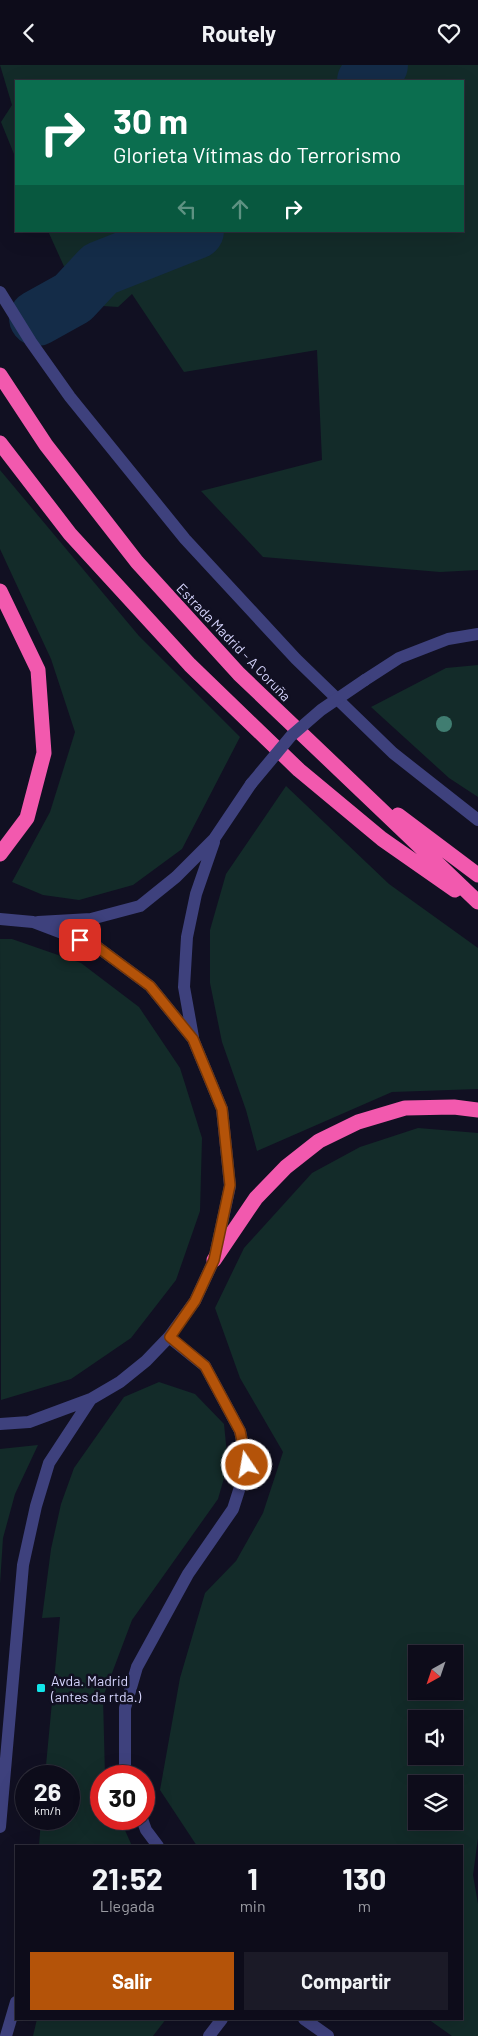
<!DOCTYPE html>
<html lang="es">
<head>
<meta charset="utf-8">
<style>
	body { margin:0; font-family:Barlow,sans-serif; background:#1b1a27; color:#f1f3f6; height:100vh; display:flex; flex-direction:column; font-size:19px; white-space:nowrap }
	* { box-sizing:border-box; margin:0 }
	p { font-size:16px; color:#9a9ba2 }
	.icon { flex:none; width:28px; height:28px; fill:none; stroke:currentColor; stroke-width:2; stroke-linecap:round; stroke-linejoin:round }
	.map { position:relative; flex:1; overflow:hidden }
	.panel { position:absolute; left:15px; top:1780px; width:448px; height:175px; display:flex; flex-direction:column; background:#0d0c1a; border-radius:0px; box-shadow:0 5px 20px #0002,0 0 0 1px #2d2c39 }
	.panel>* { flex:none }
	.guide { position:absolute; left:15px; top:15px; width:449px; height:152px; border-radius:0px; box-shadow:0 5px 20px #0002,0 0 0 1px #2d2c39; background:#0b6e4f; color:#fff; overflow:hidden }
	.needle { width:32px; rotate:220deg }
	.buttons { position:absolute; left:408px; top:1580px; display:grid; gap:10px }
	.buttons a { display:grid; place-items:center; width:55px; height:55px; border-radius:0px; background:#0d0c1a; box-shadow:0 5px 20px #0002,0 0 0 1px #2d2c39; font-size:25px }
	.speed { position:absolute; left:15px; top:1700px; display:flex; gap:10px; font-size:25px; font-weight:700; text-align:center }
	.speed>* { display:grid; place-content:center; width:65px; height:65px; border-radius:50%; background:#0d0c1a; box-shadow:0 5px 20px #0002,0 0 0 1px #2d2c39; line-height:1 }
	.speed small { font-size:12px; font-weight:400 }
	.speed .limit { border:8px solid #d22; background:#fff; color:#111 }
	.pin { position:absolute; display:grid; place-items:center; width:42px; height:42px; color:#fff; margin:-21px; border-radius:10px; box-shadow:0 2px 8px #0006 }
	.me { position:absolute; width:55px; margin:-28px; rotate:348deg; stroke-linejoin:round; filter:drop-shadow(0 0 4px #0008) }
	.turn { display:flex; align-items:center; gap:18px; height:105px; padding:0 15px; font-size:22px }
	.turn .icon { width:65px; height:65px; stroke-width:2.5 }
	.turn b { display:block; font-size:35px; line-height:42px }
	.lanes { display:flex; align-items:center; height:48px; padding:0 15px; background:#0003; justify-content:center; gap:25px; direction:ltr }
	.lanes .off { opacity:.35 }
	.eta { display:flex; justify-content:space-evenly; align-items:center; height:85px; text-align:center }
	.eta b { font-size:30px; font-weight:700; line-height:35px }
	.button { display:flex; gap:10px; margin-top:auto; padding:10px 15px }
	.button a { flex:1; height:58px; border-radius:0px; background:#b45309; color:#fff; font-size:20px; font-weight:700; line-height:58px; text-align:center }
	.button a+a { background:#1b1a27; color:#f1f3f6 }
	header { display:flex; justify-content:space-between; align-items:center; height:65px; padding:0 15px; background:#0d0c1a; font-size:22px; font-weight:700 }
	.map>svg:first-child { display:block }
	.green { fill:#132b29; fill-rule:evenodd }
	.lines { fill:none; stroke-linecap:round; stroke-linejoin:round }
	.river { stroke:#142c48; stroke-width:56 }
	.minor { stroke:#3e417d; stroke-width:12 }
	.highway { stroke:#f259ae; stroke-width:15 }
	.minor-bridge { stroke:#3e417d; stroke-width:12 }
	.tree { fill:#407d71 }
	.route-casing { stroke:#753606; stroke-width:12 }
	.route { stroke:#b45309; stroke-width:9 }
	.poi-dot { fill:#12e5e9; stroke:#111022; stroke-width:2 }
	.labels { text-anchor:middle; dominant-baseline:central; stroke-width:5; stroke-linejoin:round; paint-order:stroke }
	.street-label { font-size:14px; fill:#d5d4fc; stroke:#111022 }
	.poi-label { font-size:14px; fill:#d5d4fc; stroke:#111022; text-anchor:start }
</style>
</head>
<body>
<header><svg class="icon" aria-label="back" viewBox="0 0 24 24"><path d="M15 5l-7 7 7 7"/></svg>Routely<svg class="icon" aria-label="heart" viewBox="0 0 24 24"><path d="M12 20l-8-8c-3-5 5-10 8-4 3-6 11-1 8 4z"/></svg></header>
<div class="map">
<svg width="478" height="1971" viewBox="0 0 478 1971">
	<rect width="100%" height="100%" fill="#111022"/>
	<path class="green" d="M0 0H478V505L440 507 263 492 201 426 322 395 317 285 184 307 132 229 118 242 88 240 67 208 48 166H462V16H16V94L1 57 12 40Z
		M0 405 139 571 240 672 182 784 133 820 79 835 43 830 12 817 50 747 75 667 51 594 0 484Z
		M478 600V732L449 713 371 642 446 603Z
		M286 721 389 819 478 883V1024L392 1027 257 1086 246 1045 222 977 210 918V865L226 809Z
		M0 874H12L81 898 139 942 180 1003 202 1073 200 1146 176 1215 131 1273 71 1314 1 1335Z
		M418 1063 478 1068V1773L473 1810 478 1839V1971H452L428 1954H461V1781H197L160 1725 180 1613 205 1528 236 1496 263 1448 283 1387 240 1313 215 1243 244 1183 312 1108 360 1082ZM416 1589H454V1626H416ZM416 1654H454V1691H416ZM416 1719H454V1756H416Z
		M159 1317 195 1329 224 1359 228 1399 218 1434 132 1555 103 1632 105 1711H101V1754H120L132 1781H39L41 1754H69V1711H45L60 1552 42 1553 51 1484 61 1439 74 1403 124 1332Z
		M38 1380 15 1429 3 1473 0 1519V1384Z
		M37 1954H166L153 1971H33Z"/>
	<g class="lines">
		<path class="river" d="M365 16 380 0
			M37 253 73 233 100 204 196 166"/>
		<path class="minor" d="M0 227 31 277 70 332 185 474 296 594 393 688 478 755
			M365 615 399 593 448 574 478 569
			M0 854 33 857 96 881 150 921 193 974 222 1044 230 1121 214 1195 195 1236 169 1272 146 1296 120 1317 91 1334 29 1357 0 1359
			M38 857 91 854 140 841 176 812 214 774 251 719
			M193 972 184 922 187 872 196 829 214 777
			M127 1711 125 1704V1643L137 1602 188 1509 233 1444 247 1400 240 1366 205 1301 169 1272
			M142 1754 146 1765 158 1781
			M0 1762 23 1500 36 1441 49 1398 91 1334
			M304 1954 328 1971
			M6 1971 16 1937
			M209 1971 222 1954"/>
		<path class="highway" d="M0 310 46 380 137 497 239 609 478 837
			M0 378 70 469 190 600 299 705 382 774 455 825
			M0 526 38 605 44 688 27 753 0 789
			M398 750 478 810
			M214 1195 256 1133 286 1102 319 1076 358 1057 405 1043 454 1042 478 1045"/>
		<path class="minor-bridge" d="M251 719 291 671 321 645 365 615"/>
	</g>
	<circle class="tree" cx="444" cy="659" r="8"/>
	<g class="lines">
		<defs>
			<path id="route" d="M80 875 96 881 150 921 193 974 222 1044 230 1120 214 1195 195 1236 170 1272 205 1301 240 1366 247 1400"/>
		</defs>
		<use href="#route" class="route-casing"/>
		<use href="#route" class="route"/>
	</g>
	<rect class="poi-dot" x="36" y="1618" width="10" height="10" rx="2.5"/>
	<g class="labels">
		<g class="street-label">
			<text transform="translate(234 577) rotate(46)">Estrada Madrid - A Coruña</text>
		</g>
		<g class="poi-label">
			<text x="51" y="1615">Avda. Madrid<tspan x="51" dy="16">(antes da rtda.)</tspan></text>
		</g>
	</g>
</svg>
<div class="buttons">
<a><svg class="needle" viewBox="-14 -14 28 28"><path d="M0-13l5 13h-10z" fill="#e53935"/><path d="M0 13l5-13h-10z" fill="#9a9ba2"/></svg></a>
<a><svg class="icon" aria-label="sound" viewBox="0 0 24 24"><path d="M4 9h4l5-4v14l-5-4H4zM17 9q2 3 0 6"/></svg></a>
<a><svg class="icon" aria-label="layers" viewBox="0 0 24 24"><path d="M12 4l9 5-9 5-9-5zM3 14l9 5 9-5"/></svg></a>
</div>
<div class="speed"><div>26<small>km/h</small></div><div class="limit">30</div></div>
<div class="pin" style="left:80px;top:875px;background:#d93025"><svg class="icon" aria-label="arrive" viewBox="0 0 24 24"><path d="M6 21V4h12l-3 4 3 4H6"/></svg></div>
<svg class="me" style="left:247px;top:1400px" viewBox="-20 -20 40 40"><circle r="17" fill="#b45309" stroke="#fff" stroke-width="3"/><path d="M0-11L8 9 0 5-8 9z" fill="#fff"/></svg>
<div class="guide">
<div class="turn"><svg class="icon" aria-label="right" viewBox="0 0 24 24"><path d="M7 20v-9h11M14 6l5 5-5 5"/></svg><div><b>30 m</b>Glorieta Vítimas do Terrorismo</div></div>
<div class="lanes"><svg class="icon off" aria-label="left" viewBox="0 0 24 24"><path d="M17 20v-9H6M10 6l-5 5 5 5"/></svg><svg class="icon off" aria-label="ahead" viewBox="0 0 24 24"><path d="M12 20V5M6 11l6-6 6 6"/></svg><svg class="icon" aria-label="right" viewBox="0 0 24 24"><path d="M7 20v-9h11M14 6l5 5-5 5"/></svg></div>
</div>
<section class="panel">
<div class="eta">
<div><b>21:52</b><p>Llegada</p></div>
<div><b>1</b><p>min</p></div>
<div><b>130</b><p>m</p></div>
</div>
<div class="button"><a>Salir</a><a>Compartir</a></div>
</section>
</div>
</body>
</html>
